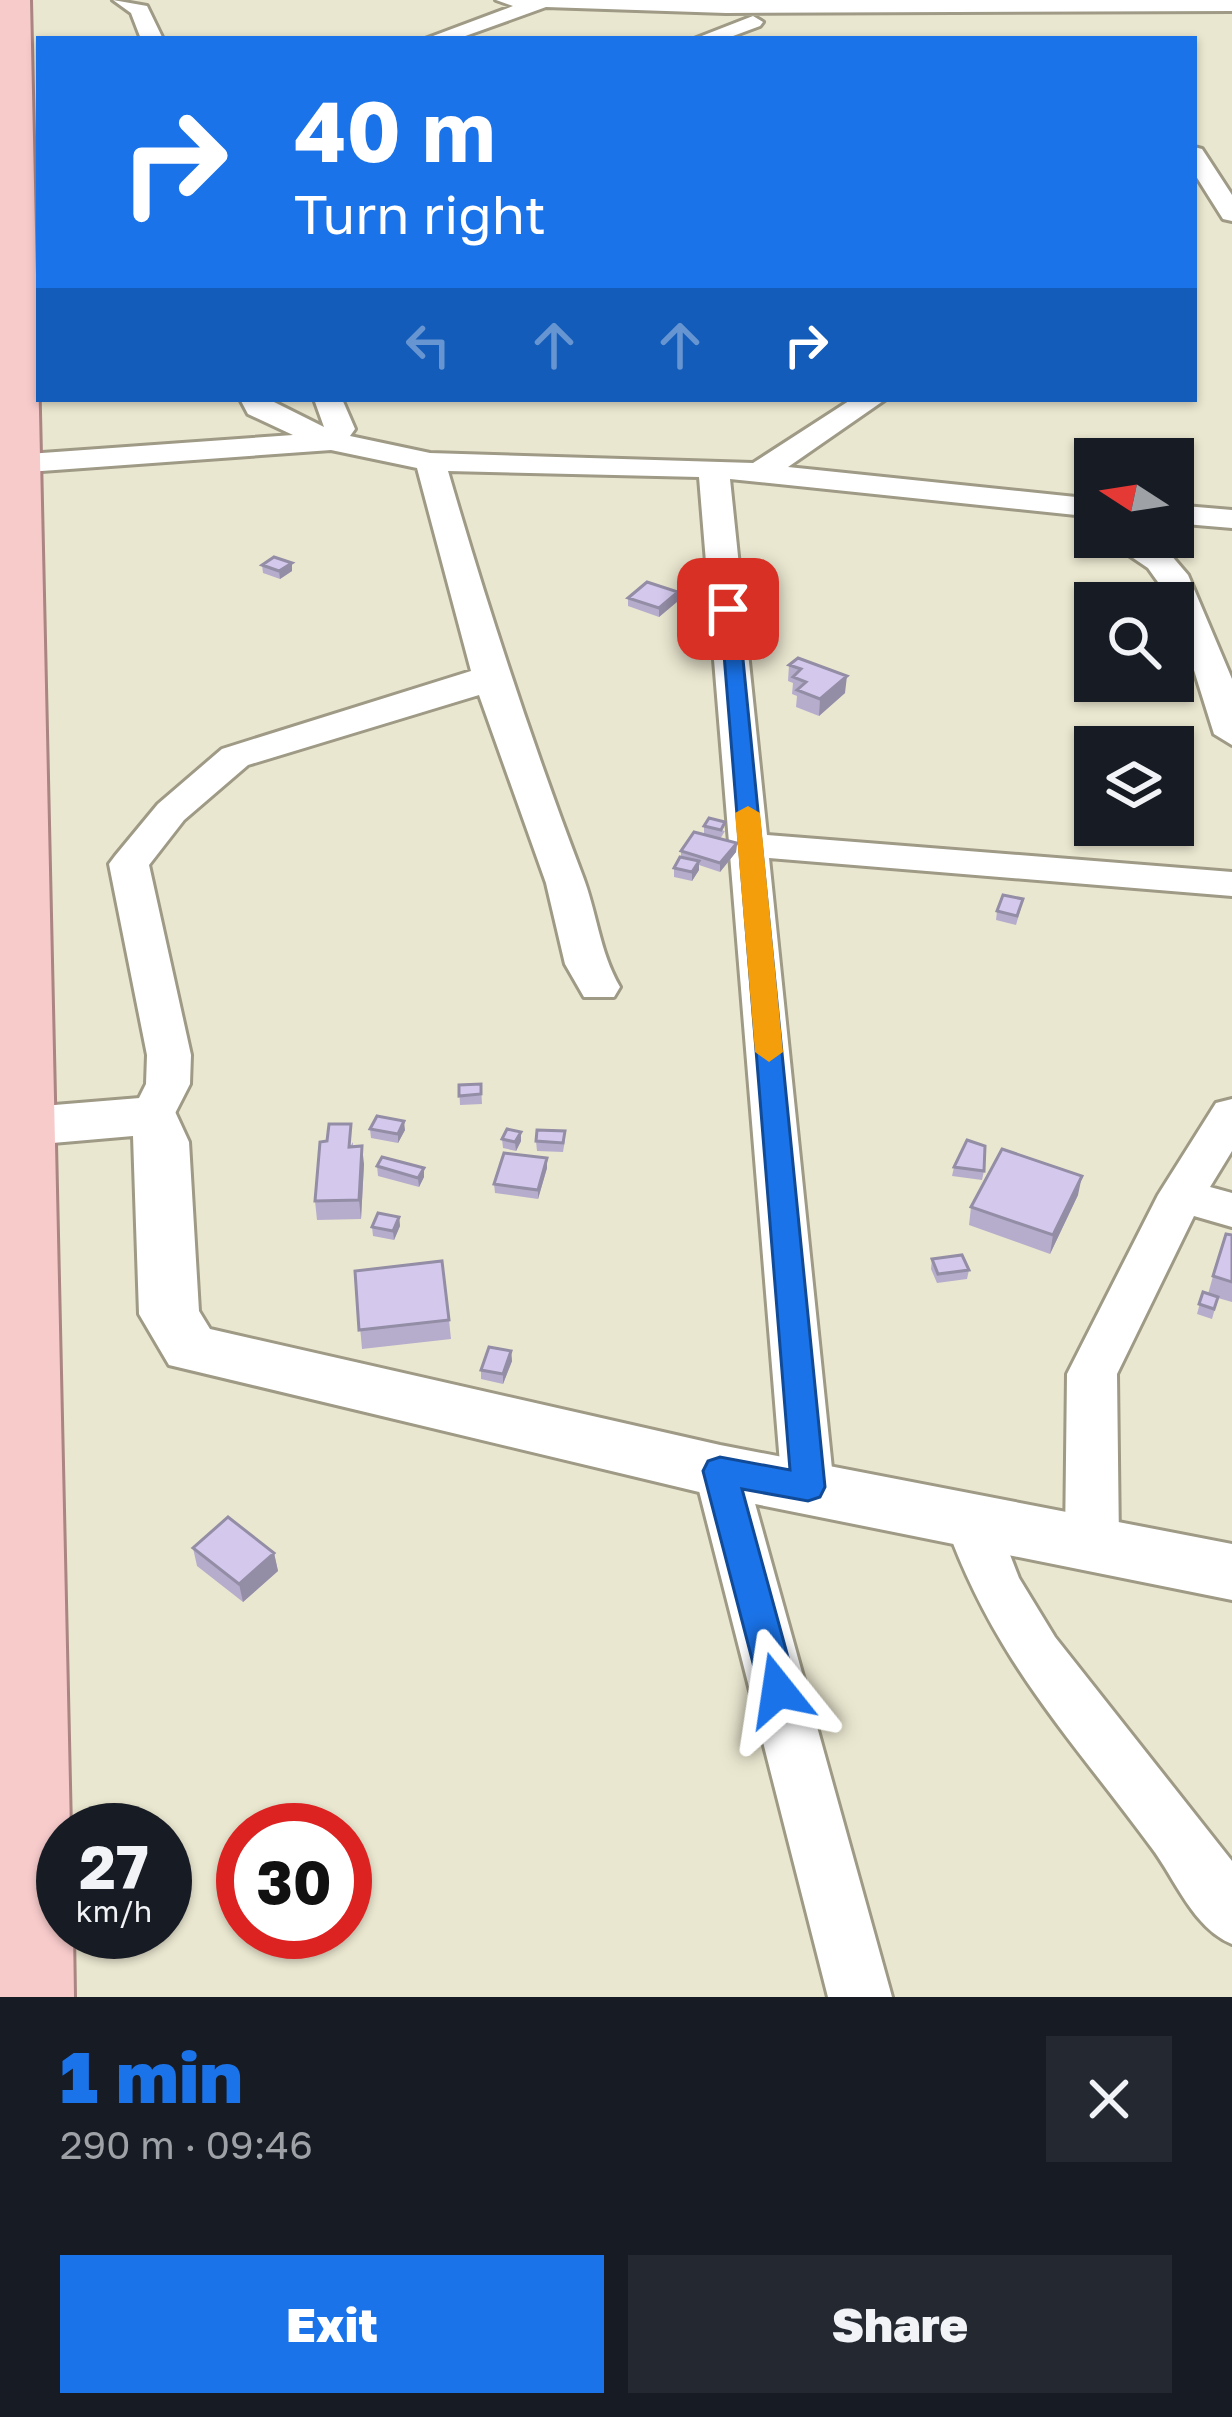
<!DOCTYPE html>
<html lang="en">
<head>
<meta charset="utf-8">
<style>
	body { margin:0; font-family:"Golos Text",sans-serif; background:#242831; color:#f1f3f6; height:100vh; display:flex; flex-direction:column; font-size:45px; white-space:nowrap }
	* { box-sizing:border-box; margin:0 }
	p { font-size:39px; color:#9ea1a6 }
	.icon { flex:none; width:66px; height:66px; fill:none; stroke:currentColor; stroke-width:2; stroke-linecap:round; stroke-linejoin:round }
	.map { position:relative; height:1997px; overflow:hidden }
	.sheet { display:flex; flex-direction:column; background:#171b24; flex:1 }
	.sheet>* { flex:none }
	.guide { position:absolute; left:36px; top:36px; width:1161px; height:366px; border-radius:0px; box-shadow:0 3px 9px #0004; background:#1a73e8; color:#fff; overflow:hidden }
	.needle { width:78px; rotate:282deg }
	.controls { position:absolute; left:1074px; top:438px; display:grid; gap:24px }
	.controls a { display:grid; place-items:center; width:120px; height:120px; border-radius:0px; background:#171b24; box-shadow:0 3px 9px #0004; font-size:60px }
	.speed { position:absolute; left:36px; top:1803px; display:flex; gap:24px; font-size:60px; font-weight:700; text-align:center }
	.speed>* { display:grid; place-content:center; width:156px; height:156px; border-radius:50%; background:#171b24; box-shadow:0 3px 9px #0004; line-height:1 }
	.speed small { font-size:30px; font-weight:400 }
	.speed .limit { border:18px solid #d22; background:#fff; color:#111 }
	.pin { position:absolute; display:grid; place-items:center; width:102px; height:102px; color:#fff; margin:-51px; border-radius:24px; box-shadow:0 6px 18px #0006 }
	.me { position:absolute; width:132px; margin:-66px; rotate:345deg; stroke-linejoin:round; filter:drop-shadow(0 0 9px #0008) }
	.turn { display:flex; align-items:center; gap:42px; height:252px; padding:0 60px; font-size:54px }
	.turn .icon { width:156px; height:156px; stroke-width:2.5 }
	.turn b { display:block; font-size:84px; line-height:102px }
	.lanes { display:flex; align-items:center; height:114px; padding:0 60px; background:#0003; justify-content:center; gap:60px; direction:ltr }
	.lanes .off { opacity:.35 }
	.round { display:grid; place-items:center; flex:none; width:126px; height:126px; border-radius:0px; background:#242831 }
	.summary { display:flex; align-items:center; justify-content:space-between; height:204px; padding:0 60px }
	h1 { font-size:72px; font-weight:800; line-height:90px; color:#1a73e8 }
	.cta { display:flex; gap:24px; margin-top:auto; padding:24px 60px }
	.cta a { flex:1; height:138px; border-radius:0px; background:#1a73e8; color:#fff; font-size:48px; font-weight:800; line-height:138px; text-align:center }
	.cta a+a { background:#242831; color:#f1f3f6 }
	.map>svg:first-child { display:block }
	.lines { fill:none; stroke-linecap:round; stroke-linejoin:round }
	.minor-casing { stroke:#9e9a85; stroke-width:6 }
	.tertiary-casing { stroke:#9e9a85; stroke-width:6 }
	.trunk-casing { stroke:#aa8582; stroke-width:6 }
	.minor { fill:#fff; fill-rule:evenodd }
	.tertiary { fill:#fff; fill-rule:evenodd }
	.trunk { fill:#f8cbcb; fill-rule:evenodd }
	.wall { fill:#b6adcc }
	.shaded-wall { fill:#948da6 }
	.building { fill:#d4c9ed; stroke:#948da6; stroke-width:3 }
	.route { fill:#1a73e8; stroke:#114b97; stroke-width:3 }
	.slow { fill:#f59e0b }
</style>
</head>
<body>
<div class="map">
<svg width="1232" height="1997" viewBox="0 0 1232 1997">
	<rect width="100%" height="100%" fill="#eae7d0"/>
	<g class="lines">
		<defs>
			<path id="minor" d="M113 0 147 6 163 39H141L131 13Z
				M496 0H1232V11L726 13 546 7 457 39H425L513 6Z
				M753 16 763 22 760 26 725 39H694Z
				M1194 147 1202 149 1232 195V221L1223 219 1194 173Z
				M240 399H268L324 427 314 399H342L355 429 350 436 430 453 753 463 852 399H886L788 467 1095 499V517L730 479 767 835 1232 872V896L769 858 834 1488 827 1503 808 1510 789 1503 782 1488 699 477 448 471C488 609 531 740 582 874 597 912 599 951 620 987L614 997H584L565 964 546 883 479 695 248 765 184 820 149 865 191 1055 190 1084 168 1127 152 1132 136 1127 130 1116 146 1084 147 1055 109 864 115 856 158 804 222 749 471 671 417 468 331 450 14 473 0 466 3 458 14 455 293 435 248 414Z
				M1173 505 1232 510V528L1173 523Z
				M1102 537H1143L1170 554 1188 575 1232 679V745L1214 734 1173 603 1148 568Z
				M1232 1099V1151L1210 1187 1232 1193V1227L1194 1216 1117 1374 1119 1542 1111 1558 1092 1565 1073 1558 1065 1542 1067 1374 1158 1195 1216 1103Z
				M720 1450 738 1456 746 1471 892 1997H828L694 1471 702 1456Z
				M971 1497 990 1503 1019 1578 1055 1637 1232 1861V1944C1193 1928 1176 1880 1151 1847 1066 1732 993 1658 944 1519L952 1503Z"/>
			<path id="tertiary" d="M152 1097 171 1103 189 1142 199 1311 210 1329 720 1445 1232 1544V1600L720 1497 169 1365 139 1314 133 1136 18 1146 0 1141V1113L18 1108Z"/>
			<path id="trunk" d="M0 0H30L70 1830H63V1932H73L74 1997H0Z"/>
		</defs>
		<use href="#minor" class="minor-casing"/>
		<use href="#tertiary" class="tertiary-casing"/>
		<use href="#trunk" class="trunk-casing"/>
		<use href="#minor" class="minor"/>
		<use href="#tertiary" class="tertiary"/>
		<use href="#trunk" class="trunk"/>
	</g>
	<path class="wall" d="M262 565 292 571 280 579 263 573Z
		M678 592V601L659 617 628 606V598Z
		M798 658 845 693 819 716 796 707 797 696 792 694 793 683 788 681 789 665Z
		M704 826 725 831 720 839 737 843 736 852 720 872 699 865V870L692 881 674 877V868L681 857V851L704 835Z
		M1021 908 1016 925 996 920 997 911Z
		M481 1084 482 1104 460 1105 459 1085Z
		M370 1129 405 1130 398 1143 371 1138Z
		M521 1132V1141L516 1151 503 1148 502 1139Z
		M565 1140 563 1152 537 1151 536 1141Z
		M353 1142V1146L364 1164 361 1219 317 1220 315 1201Z
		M547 1158V1168L538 1199 495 1193 494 1184Z
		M377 1166 424 1177 419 1187 378 1176Z
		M954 1167 984 1171 982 1180 952 1176Z
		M1078 1195 1050 1254 969 1225 971 1207Z
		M399 1217 400 1226 394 1240 373 1236 372 1227Z
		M1232 1235V1302L1218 1298 1212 1319 1197 1314 1203 1292 1208 1294 1213 1276Z
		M932 1259 969 1270 967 1279 937 1283 931 1269Z
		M355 1271 449 1320 451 1339 362 1349Z
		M511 1351 512 1361 503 1384 481 1379V1370Z
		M193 1548 274 1553 278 1571 243 1602 197 1566Z"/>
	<path class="shaded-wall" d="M292 563V571L280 579 279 571Z
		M678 592V601L659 617V608Z
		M847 676 845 693 819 716 820 699Z
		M737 843 736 852 720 872V863Z
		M699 861V870L692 881V872Z
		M404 1121 405 1130 398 1143V1134Z
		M521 1132V1141L516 1151 515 1142Z
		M362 1146 364 1164 361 1219 359 1200Z
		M547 1158V1168L538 1199V1190Z
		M424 1168V1177L419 1187 418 1178Z
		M1082 1176 1078 1195 1050 1254 1053 1235Z
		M399 1217 400 1226 394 1240 393 1231Z
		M511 1351 512 1361 503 1384V1374Z
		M274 1553 278 1571 243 1602 239 1584Z"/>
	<path class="building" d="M274 557 292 563 279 571 262 565Z
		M647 582 678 592 659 608 628 598Z
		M798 658 847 676 820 699 797 690 806 682 793 677 801 669 789 665Z
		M709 818 725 822 721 830 704 826Z
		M694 832 737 843 720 863 681 851Z
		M680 857 699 861 692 872 674 868Z
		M1003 895 1023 899 1017 916 997 911Z
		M481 1084V1094L459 1096V1085Z
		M377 1116 404 1121 398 1134 370 1129Z
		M329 1124H351L349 1147 362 1146 359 1200 315 1201 320 1142 327 1141Z
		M507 1129 521 1132 515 1142 502 1139Z
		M537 1130 565 1131 563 1143 536 1141Z
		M967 1140 985 1146 984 1171 954 1167Z
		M1002 1149 1082 1176 1053 1235 971 1207Z
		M504 1153 547 1158 538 1190 494 1184Z
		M382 1157 424 1168 418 1178 377 1166Z
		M378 1213 399 1217 393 1231 372 1227Z
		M1226 1234 1232 1235V1282L1213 1276Z
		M962 1255 969 1270 938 1274 932 1259Z
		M442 1261 449 1320 359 1330 355 1271Z
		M1203 1292 1218 1297 1214 1309 1199 1304Z
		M489 1347 511 1351 503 1374 481 1370Z
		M228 1517 274 1553 239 1584 193 1548Z"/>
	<path class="route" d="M720 605 738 609 825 1487 820 1497 808 1501 742 1489 797 1690 791 1702 778 1707 765 1702 760 1690 703 1471 708 1461 720 1457 790 1470Z"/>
	<path class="slow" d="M748 806 760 813 783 1052 769 1062 755 1052 735 813Z"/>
</svg>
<div class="controls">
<a><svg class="needle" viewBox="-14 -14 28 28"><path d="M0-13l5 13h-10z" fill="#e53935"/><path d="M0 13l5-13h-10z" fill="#9ea1a6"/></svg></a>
<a><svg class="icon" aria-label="search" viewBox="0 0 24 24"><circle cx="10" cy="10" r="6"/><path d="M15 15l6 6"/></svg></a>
<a><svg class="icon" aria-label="layers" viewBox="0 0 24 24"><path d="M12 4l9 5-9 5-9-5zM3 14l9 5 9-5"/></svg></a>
</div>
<div class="speed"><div>27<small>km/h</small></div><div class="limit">30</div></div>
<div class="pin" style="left:728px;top:609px;background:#d93025"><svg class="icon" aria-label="arrive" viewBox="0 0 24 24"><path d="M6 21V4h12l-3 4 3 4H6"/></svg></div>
<svg class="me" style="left:778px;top:1690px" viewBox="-20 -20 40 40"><path d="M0-17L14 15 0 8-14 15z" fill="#1a73e8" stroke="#fff" stroke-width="4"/></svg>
<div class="guide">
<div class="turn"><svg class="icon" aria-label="right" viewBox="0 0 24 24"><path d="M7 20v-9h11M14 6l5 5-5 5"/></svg><div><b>40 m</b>Turn right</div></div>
<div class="lanes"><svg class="icon off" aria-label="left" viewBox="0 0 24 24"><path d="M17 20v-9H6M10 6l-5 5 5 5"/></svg><svg class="icon off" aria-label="ahead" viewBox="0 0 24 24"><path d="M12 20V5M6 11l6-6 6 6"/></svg><svg class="icon off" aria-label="ahead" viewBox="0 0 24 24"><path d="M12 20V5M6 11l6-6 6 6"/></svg><svg class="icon" aria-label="right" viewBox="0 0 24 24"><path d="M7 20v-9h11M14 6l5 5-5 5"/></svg></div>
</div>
</div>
<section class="sheet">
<div class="summary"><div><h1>1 min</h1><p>290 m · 09:46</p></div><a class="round"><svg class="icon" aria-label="close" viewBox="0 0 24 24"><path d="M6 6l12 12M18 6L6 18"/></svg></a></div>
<div class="cta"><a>Exit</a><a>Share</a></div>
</section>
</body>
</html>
